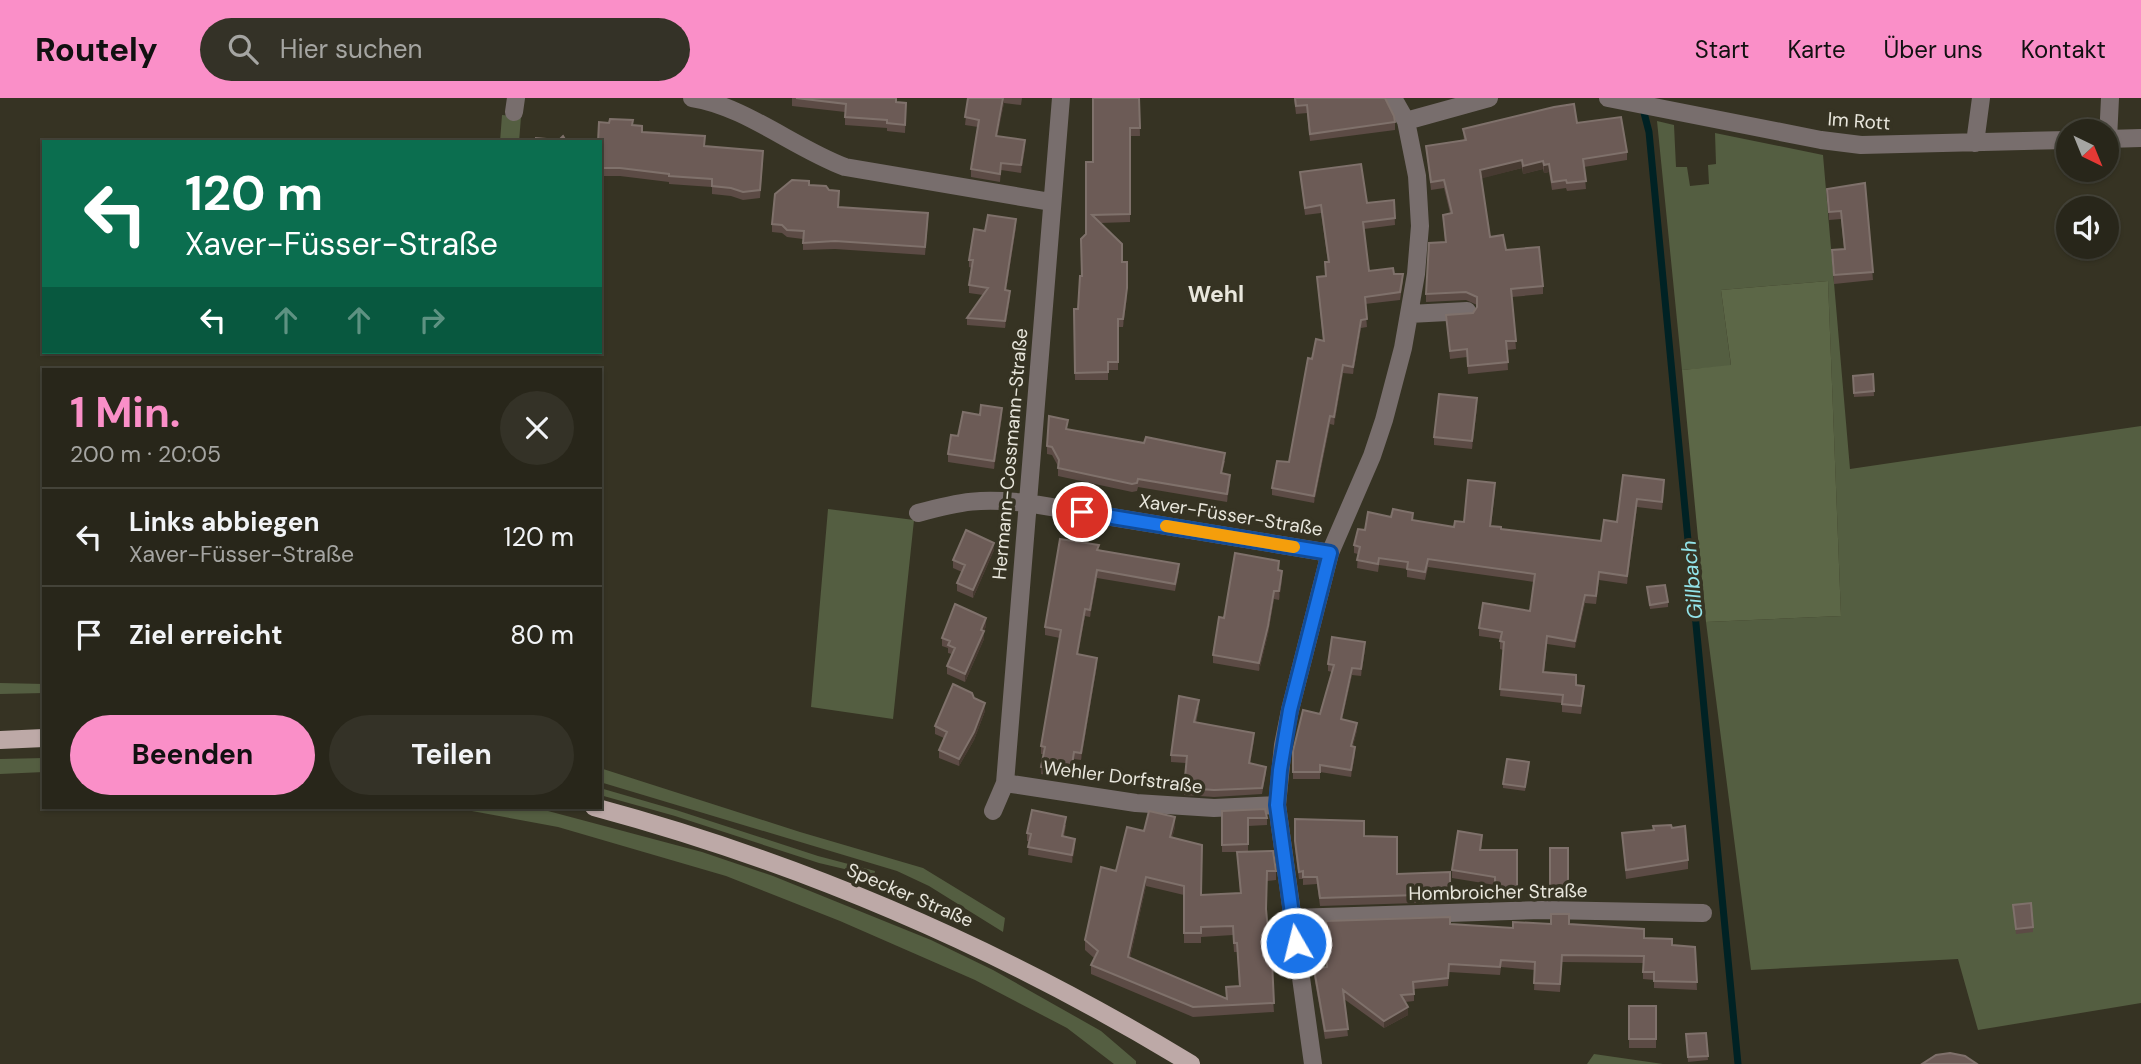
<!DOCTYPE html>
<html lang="de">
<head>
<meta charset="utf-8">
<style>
	body { margin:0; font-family:"DM Sans",sans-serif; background:#343227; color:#f1f3f6; height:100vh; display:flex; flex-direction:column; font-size:26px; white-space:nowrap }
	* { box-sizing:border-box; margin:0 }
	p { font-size:23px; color:#a5a5a2 }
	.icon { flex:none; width:38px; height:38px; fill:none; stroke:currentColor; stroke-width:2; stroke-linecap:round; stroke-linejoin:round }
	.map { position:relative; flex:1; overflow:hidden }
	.sheet { position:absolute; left:42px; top:270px; width:560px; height:441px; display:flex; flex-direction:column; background:#28261a; border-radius:0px; box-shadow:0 2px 5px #0004,0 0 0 2px #444339 }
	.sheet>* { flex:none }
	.top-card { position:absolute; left:42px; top:42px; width:560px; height:214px; border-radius:0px; box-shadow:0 2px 5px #0004,0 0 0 2px #444339; background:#0b6e4f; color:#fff; overflow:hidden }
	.needle { width:46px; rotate:137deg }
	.tools { position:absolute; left:2056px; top:21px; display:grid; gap:14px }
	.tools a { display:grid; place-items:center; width:63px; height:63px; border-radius:50%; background:#28261a; box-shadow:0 2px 5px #0004,0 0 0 2px #444339; font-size:35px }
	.pin { position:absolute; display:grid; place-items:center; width:60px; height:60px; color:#fff; margin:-30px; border:4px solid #fff; border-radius:50%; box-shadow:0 2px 7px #0007 }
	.me { position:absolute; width:77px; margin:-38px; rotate:352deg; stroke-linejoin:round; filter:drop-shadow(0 0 5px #0008) }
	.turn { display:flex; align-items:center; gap:24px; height:147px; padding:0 28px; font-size:32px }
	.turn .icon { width:91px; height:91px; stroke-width:2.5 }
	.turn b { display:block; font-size:49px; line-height:60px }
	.lanes { display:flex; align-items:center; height:66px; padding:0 28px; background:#0003; justify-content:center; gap:35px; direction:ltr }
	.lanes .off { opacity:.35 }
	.round { display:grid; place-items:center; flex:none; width:74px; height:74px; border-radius:37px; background:#343227 }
	.head { display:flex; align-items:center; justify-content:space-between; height:119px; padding:0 28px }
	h1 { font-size:42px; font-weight:700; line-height:52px; color:#fa8fc8 }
	.button { display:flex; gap:14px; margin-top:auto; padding:14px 28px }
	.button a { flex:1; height:80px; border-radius:42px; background:#fa8fc8; color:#111; font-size:28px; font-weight:700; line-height:80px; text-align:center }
	.button a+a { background:#343227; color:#f1f3f6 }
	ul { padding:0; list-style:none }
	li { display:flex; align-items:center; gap:21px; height:98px; padding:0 28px; border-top:2px solid #444339 }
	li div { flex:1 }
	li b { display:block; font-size:26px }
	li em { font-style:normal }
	header { display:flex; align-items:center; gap:42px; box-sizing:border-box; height:98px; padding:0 35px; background:#fa8fc8; color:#111 }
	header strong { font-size:33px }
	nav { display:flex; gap:38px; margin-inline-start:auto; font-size:24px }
	.search { width:490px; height:63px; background:#343227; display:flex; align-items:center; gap:18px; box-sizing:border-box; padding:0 24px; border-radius:38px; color:#a5a5a2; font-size:26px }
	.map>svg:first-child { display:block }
	.green { fill:#545e41 }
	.forest { fill:#5c6747 }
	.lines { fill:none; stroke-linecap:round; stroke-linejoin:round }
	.stream { stroke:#002224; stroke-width:7 }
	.minor { stroke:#786e6d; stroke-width:18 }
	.major { stroke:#bda9a7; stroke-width:18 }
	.wall { fill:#5c4b45; fill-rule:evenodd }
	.shaded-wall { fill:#473a31 }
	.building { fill:#6c5b56; stroke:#7f716b; stroke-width:2; fill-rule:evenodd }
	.route-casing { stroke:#114b97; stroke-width:18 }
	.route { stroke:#1a73e8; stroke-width:12 }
	.slow { stroke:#f59e0b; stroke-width:12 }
	.labels { text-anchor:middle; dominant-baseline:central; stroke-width:7; stroke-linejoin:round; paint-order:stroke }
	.street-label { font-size:19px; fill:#e8e6dc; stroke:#363323 }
	.water-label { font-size:21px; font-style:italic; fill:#93e4ea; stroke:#363323 }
	.quarter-label { font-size:23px; font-weight:bold; fill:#e8e6dc; stroke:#363323 }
</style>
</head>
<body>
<header>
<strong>Routely</strong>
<div class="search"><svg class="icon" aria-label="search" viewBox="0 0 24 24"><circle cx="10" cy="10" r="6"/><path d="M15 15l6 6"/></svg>Hier suchen</div>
<nav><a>Start</a><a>Karte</a><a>Über uns</a><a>Kontakt</a></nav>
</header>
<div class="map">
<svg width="2141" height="966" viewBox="0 0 2141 966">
	<rect width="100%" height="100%" fill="#363323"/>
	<path class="green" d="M502 17 521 19 519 44H500Z
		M1657 23 1674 27 1676 69H1687L1690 88 1709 86 1708 67 1716 66 1715 35 1823 57 1850 371 2141 328V905L1978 932 1958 861 1751 872 1706 524 1841 518 1828 183 1721 192 1731 268 1682 272Z
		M828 411 914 422 893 621 811 609Z
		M0 585 44 586V595L0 596Z
		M44 660V674L0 676V661Z
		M600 670 800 734 923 770 1005 820 1003 834 929 788 897 773 600 684Z
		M600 690 676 712 818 758 875 773 874 778 819 765 675 718 600 697Z
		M450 709H533L702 754 773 778 931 842 993 872 1101 933 1136 963V966H1114L1067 930 975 882 840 823 726 778 558 729Z
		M1594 956 1663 966H1587Z"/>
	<path class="forest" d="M1828 183 1841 518 1706 524 1682 272 1731 267 1721 192Z"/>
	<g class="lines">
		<path class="stream" d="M1642 7 1649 34 1738 966"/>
		<path class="minor" d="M692 0C745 8 794 50 845 69L1051 104
			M1608 0 1821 42 1861 47 2068 42
			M514 14 516 0
			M1406 23 1489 0
			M2107 41 2141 40
			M2108 41 2110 0
			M1975 45 1981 0
			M1409 216 1467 213
			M918 415C962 403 981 400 1027 405L1330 455
			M1005 685 1136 705 1214 710 1277 707
			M993 713 1005 685 1061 0
			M1292 820 1543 812 1703 815
			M1313 966 1277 707 1283 647 1290 612 1330 455 1372 358 1384 322 1403 250 1416 176 1420 128 1417 78 1406 23 1393 0"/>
		<path class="major" d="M0 642 44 640
			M594 709C806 766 1004 852 1191 966"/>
	</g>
	<path class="wall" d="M792 0H897V4L906 13 905 35 887 33V30L845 27V14L792 8Z
		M968 0H1022L1021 7 1004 5 997 38 1025 50 1021 75 1001 72 1000 84 971 79V71L978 29 965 27Z
		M1139 0 1140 38H1130V124L1100 125 1122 164 1127 198 1123 229H1118V272H1108V282H1075L1074 211H1078L1082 178 1093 64Z
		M1294 0H1385L1395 24V32L1310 43 1307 15 1296 16Z
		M1577 25 1627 54V62L1584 69 1586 91 1567 93 1566 90 1552 92 1549 74 1544 75 1543 71 1523 76 1522 70 1481 80 1490 139 1506 152 1543 188V196L1512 199 1516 251 1507 252 1508 272 1468 276 1467 259 1450 261 1446 217 1473 215 1477 210V207L1466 202 1426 204V196L1445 144 1443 117 1450 115 1444 90 1431 92 1426 48 1464 43 1463 31Z
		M633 27 642 34 763 61 760 100 743 102 731 98 712 96V89L669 86V84L620 78H600V44Z
		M1300 74 1367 105 1394 102 1395 127 1364 131 1369 173 1394 176 1403 183 1400 202 1365 206 1367 229 1361 230 1353 276 1343 275 1334 327 1330 326 1314 405 1272 397V390L1289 364 1312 261 1323 243 1317 179 1325 178V164H1328L1321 115 1305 117Z
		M1865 85 1873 182 1834 186 1832 152 1844 151 1841 121 1829 122 1827 91Z
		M809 87 838 109 928 123 925 157 835 151 803 152V141L787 139 782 135 772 134V126Z
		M1016 129 1006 192 1010 200 1005 230 967 227V220L983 197 969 195V187L972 170 969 169V162L985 133Z
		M1873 276 1874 298 1854 299 1853 278Z
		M1477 309 1472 351 1434 347V339Z
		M980 317 1002 318 994 371 948 364V356L958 338Z
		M1067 331 1225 363 1222 375 1230 384 1227 404 1138 389 1137 393 1132 394 1058 378V368L1052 357 1047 356V348Z
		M1623 377 1664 390 1662 412 1637 409 1627 486 1599 482 1596 506 1585 505 1575 550 1547 546 1544 574 1576 587 1584 595 1581 616 1562 614V605L1500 598 1503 552 1500 551V541L1479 538V530L1530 513 1534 484 1428 469 1425 482 1407 479V471L1379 467 1378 474 1357 470 1358 456 1354 455V447L1365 432 1391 419 1454 429 1464 424 1495 393 1491 428 1501 431 1601 443 1617 424Z
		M994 452 973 500 957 493V485L962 474 953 470V462Z
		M1099 452 1179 473 1175 493 1097 480 1090 519 1085 518 1078 556 1097 567 1081 662 1074 661 1071 681 1041 676 1043 656H1041V648L1060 540 1045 537V529Z
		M1279 473 1282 482 1279 502 1274 501 1268 536 1259 573 1213 565V557L1224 520Z
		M1647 489 1668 504V509L1650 511Z
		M986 528 984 533V541L965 584 947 576V568L952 556 948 555V550L942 548V540Z
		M1365 551 1361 578 1352 577 1342 621 1357 632 1353 648 1355 656 1351 679 1320 674V681H1293V653L1320 616 1332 574 1328 573V566Z
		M974 600 985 613 974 642 959 668 939 660V652L944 640 935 636V628Z
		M1199 609 1196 625 1254 642 1250 666 1266 675 1262 696 1214 699 1184 697 1186 665 1171 664V657Z
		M1529 669 1525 693 1503 690V686Z
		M1222 713 1267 720V727L1248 728V754L1276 773V782L1267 783 1266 812 1274 914 1193 919 1091 876V867L1094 860 1085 852V842L1116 773 1144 733 1175 729 1172 740 1201 797 1240 795 1237 754H1222ZM1146 788 1184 797V845H1201V839L1233 837 1234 854H1237L1239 888 1226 901 1130 860Z
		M1295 721 1364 738 1397 776 1450 774V804L1320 808 1317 786 1303 787V781H1299L1295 750Z
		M1066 727 1064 738 1075 748 1072 765 1028 757 1029 743H1027V735Z
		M1672 730 1688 762V771L1626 781 1622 735Z
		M1482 745 1481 752H1517V800H1495V787L1452 780V772Z
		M1550 750H1568V801H1550Z
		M2013 807 2033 829V834L2016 836Z
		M1450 826 1513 830 1551 826H1569L1644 840 1672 847 1695 849 1697 892 1654 890V882L1643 881V865L1562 864 1560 894 1534 892 1535 872 1501 869 1500 877 1449 874 1448 888 1414 891V903L1405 904 1408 917 1384 930 1344 901 1348 938 1325 941 1314 878V871L1327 869Z
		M1629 908H1656V950H1629Z
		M1706 935 1708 962 1688 964 1686 936Z"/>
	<path class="shaded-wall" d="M1003 0 1004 5 996 46V38Z
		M1025 42V50L1021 75V67Z
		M1522 62V70L1480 81V72Z
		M1543 63V71L1523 76V68Z
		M1549 66V74L1544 75V67Z
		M1016 121V129L1005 200V192Z
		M1127 190V198L1123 229V221Z
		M1010 193V200L1005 230V223Z
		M1361 222V230L1353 276V269Z
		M1343 267V275L1334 327V319Z
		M1477 300V309L1472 351V343Z
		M1002 310V318L994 371V363Z
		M1330 318V326L1314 405V398Z
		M1230 377V384L1227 404V396Z
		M1637 401V409L1627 486V478Z
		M994 445V452L973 500V492Z
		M1097 472V480L1090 519V512Z
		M1282 473V482L1279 502V493Z
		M1274 493V501L1268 536 1259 573V565Z
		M1585 497V505L1575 550V543Z
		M1085 511V518L1077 564V556Z
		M986 520V528L981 540V532Z
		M984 533V541L965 584V576Z
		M1365 544V551L1361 578V571Z
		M1097 560V567L1081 662V655Z
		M1352 570V577L1341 627V621Z
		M985 605V613L974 642 959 668V661Z
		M1357 625V632L1351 655V648Z
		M1254 635V642L1249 672V665Z
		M1355 649V656L1351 679V672Z
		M1175 719V729L1170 749V739Z
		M1075 741V748L1072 765V757Z
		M1146 779V788L1128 869V859Z
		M1408 909V917L1384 930V923Z"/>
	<path class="building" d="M796 0H896V4L906 5 905 27 887 25V22L845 19 846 6Z
		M968 0H1003L996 38 1025 42 1021 67 1001 65 1000 76 971 71 979 22 965 19Z
		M1093 0H1139L1140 30H1130V116L1092 117 1122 146V164H1127V190L1123 221H1118V264H1108V274L1075 275 1074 211H1078L1080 178H1082L1081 141 1086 136V64H1093Z
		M1295 0H1385L1394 18 1395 24 1310 36 1307 7 1296 8Z
		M1574 6 1577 25 1621 19 1627 54 1583 61 1586 83 1567 85 1566 82 1552 84 1549 66 1544 67 1543 63 1523 68 1522 62 1480 72 1490 139 1503 137 1506 152 1539 149 1543 188 1511 191 1516 243H1506L1508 264 1468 268 1467 251 1450 253 1446 217 1473 215 1477 209V199L1466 194 1426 196 1429 145 1446 144 1443 117 1452 115 1444 82 1431 84 1426 48 1466 42 1463 31 1554 9Z
		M610 21 633 22 632 27 642 28V34L705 38 704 48 763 53 760 92 743 94 731 90 712 88V81L669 78V76L620 70H600V44H598L599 24 609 25Z
		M563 38 566 43 580 44H536V40L559 42Z
		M1361 66 1367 105 1394 102 1395 120 1363 124 1369 173 1393 170 1394 176H1403L1400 194 1365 199 1367 221 1361 222 1353 269 1343 267 1334 319 1330 318 1314 398 1272 390 1277 363 1289 364 1308 260 1312 261 1316 241 1324 243 1317 179 1326 178 1325 164H1329L1321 107 1305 110 1300 74Z
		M792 82 809 83V87L826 88 829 92 839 93 838 109 928 115 925 149 835 143 803 145 804 133 787 132 782 127 772 126 775 96Z
		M1865 85 1873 174 1834 177 1832 152 1845 151 1841 113 1829 114 1827 91Z
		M988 117 1016 121 1005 192 1010 193 1005 223 967 220 988 190 969 187 973 162H969L974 131 985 133Z
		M1873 276 1874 293 1854 295 1853 278Z
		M1439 296 1477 300 1472 343 1434 339Z
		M981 307 1002 310 994 363 948 356 951 337 958 338 963 314 980 317Z
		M1049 318 1068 322 1066 331 1144 345 1146 339 1225 355 1221 375 1230 377 1227 396 1138 381 1137 385 1132 386 1058 370 1059 362 1052 349 1047 348Z
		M1623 377 1664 382 1662 404 1637 401 1627 478 1599 474 1596 498 1585 497 1575 543 1547 538 1543 574 1576 577V587L1584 588 1581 608 1562 606 1563 597 1500 591 1504 544 1500 543 1502 534 1479 530 1483 505 1530 513 1535 476 1428 461 1425 474 1407 471 1408 464 1379 460 1378 466 1357 462 1360 449 1354 447 1358 431 1365 432 1368 414 1391 419 1393 411 1413 415 1412 422 1454 429 1455 423 1464 424 1468 382 1495 385 1490 428 1501 429V431L1601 443 1604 422 1617 424Z
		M966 432 994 445 973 492 957 485 965 467 953 462Z
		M1060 441 1099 447 1097 452 1179 466 1175 486 1097 472 1090 512 1085 511 1077 556 1097 560 1081 655 1074 654 1071 673 1041 669 1045 649 1041 648 1061 532 1045 529Z
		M1235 455 1279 463 1278 472 1282 473 1279 493H1274L1268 528 1259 565 1213 557 1219 519 1224 520Z
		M1665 487 1668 504 1650 507 1647 489Z
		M955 506 986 520 981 532 984 533 965 576 947 568 955 550 948 547 950 543 942 540Z
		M1332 539 1365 544 1361 571 1352 570 1341 621 1357 625 1351 648 1355 649 1351 672 1320 667V674H1293V653L1303 612 1320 616 1334 567 1328 566Z
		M953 586 972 595 974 600 985 605 974 634 959 661 939 652 947 634 935 628Z
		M1179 598 1199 602 1194 624 1254 635 1249 665 1266 669 1262 690 1214 692 1184 690 1187 658 1171 657Z
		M1507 661 1529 664 1525 689 1503 686Z
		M1265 711 1267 720H1248V746L1222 747V713Z
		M1032 712 1066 719 1062 738 1075 741 1072 757 1028 749 1031 736 1027 735Z
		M1149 713 1175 719 1170 739 1202 747 1201 797 1241 795 1237 754 1273 753 1276 773H1267L1266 811 1269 843 1271 842 1274 905 1193 909 1091 867 1098 853 1085 842 1101 769 1116 773 1127 729 1144 733ZM1146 779 1184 788V835H1201V829L1233 828 1234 845H1237L1240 888 1226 889 1227 901 1128 859Z
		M1295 721 1364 723V738L1397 739V776L1450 774V796L1320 800 1317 779H1303V773L1299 774 1295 743Z
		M1671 727 1672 730 1685 728 1688 762 1626 772 1622 735 1654 732 1653 728Z
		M1458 733 1482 737 1480 752H1517V792H1495V779L1452 772Z
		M1550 750H1568V795H1550Z
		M2031 805 2033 829 2016 831 2013 807Z
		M1551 816H1569V826L1644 831V840L1672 841V847L1695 849 1697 884 1654 883V874H1643L1644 858 1562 857 1560 886 1534 885 1535 864 1501 862 1500 869 1449 866 1448 880 1413 884 1414 896 1401 897 1408 909 1384 923 1343 892 1348 931 1325 933 1314 871 1327 869 1326 823 1450 819V826L1513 830V824L1551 826Z
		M1629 908H1656V941H1629Z
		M1706 935 1708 958 1688 959 1686 936Z
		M1950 955 1965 958 1977 966H1922L1936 957Z"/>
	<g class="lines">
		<defs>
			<path id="route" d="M1082 414 1330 455 1290 612 1280 672 1277 707 1296 845"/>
		</defs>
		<use href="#route" class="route-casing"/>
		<use href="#route" class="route"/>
		<path class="slow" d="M1166 428 1294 449"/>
	</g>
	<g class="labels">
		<g class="street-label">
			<text transform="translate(1859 23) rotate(4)">Im Rott</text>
			<text transform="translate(1010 356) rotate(-85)">Hermann-Cossmann-Straße</text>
			<text transform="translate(1231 417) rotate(9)">Xaver-Füsser-Straße</text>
			<text transform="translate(1123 679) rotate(7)">Wehler Dorfstraße</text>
			<text transform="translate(1498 794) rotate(-1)">Hombroicher Straße</text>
			<text transform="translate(910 797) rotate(23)">Specker Straße</text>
		</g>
		<g class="water-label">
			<text transform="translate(1692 482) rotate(-95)">Gillbach</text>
		</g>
		<g class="quarter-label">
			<text x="1216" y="196">Wehl</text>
		</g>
	</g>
</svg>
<div class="tools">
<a><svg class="needle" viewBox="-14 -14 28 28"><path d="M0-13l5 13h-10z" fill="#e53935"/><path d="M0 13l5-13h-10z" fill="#a5a5a2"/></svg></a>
<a><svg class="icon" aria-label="sound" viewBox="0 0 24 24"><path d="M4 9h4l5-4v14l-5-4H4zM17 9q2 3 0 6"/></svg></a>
</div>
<div class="pin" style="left:1082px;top:414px;background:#d93025"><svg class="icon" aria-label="arrive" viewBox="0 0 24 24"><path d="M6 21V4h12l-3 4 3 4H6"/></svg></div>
<svg class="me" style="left:1296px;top:845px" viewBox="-20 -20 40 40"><circle r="17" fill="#1a73e8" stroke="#fff" stroke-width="3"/><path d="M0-11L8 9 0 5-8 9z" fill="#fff"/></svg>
<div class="top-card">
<div class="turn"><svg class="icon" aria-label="left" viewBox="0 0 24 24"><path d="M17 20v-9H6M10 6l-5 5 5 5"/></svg><div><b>120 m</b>Xaver-Füsser-Straße</div></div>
<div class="lanes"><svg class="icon" aria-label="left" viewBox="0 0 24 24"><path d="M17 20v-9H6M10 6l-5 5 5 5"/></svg><svg class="icon off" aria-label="ahead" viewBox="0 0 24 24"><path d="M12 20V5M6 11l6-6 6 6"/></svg><svg class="icon off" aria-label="ahead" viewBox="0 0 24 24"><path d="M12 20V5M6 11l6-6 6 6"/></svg><svg class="icon off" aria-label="right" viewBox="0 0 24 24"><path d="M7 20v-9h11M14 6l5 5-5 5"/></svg></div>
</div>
<section class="sheet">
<div class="head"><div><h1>1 Min.</h1><p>200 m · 20:05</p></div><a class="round"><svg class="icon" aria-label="close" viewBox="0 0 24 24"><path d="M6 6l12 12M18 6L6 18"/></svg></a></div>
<ul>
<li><svg class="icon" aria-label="left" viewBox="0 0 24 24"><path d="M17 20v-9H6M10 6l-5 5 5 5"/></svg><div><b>Links abbiegen</b><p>Xaver-Füsser-Straße</p></div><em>120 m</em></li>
<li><svg class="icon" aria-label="arrive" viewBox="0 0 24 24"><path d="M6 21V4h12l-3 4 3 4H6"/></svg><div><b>Ziel erreicht</b></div><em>80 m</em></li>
</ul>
<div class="button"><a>Beenden</a><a>Teilen</a></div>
</section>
</div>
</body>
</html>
